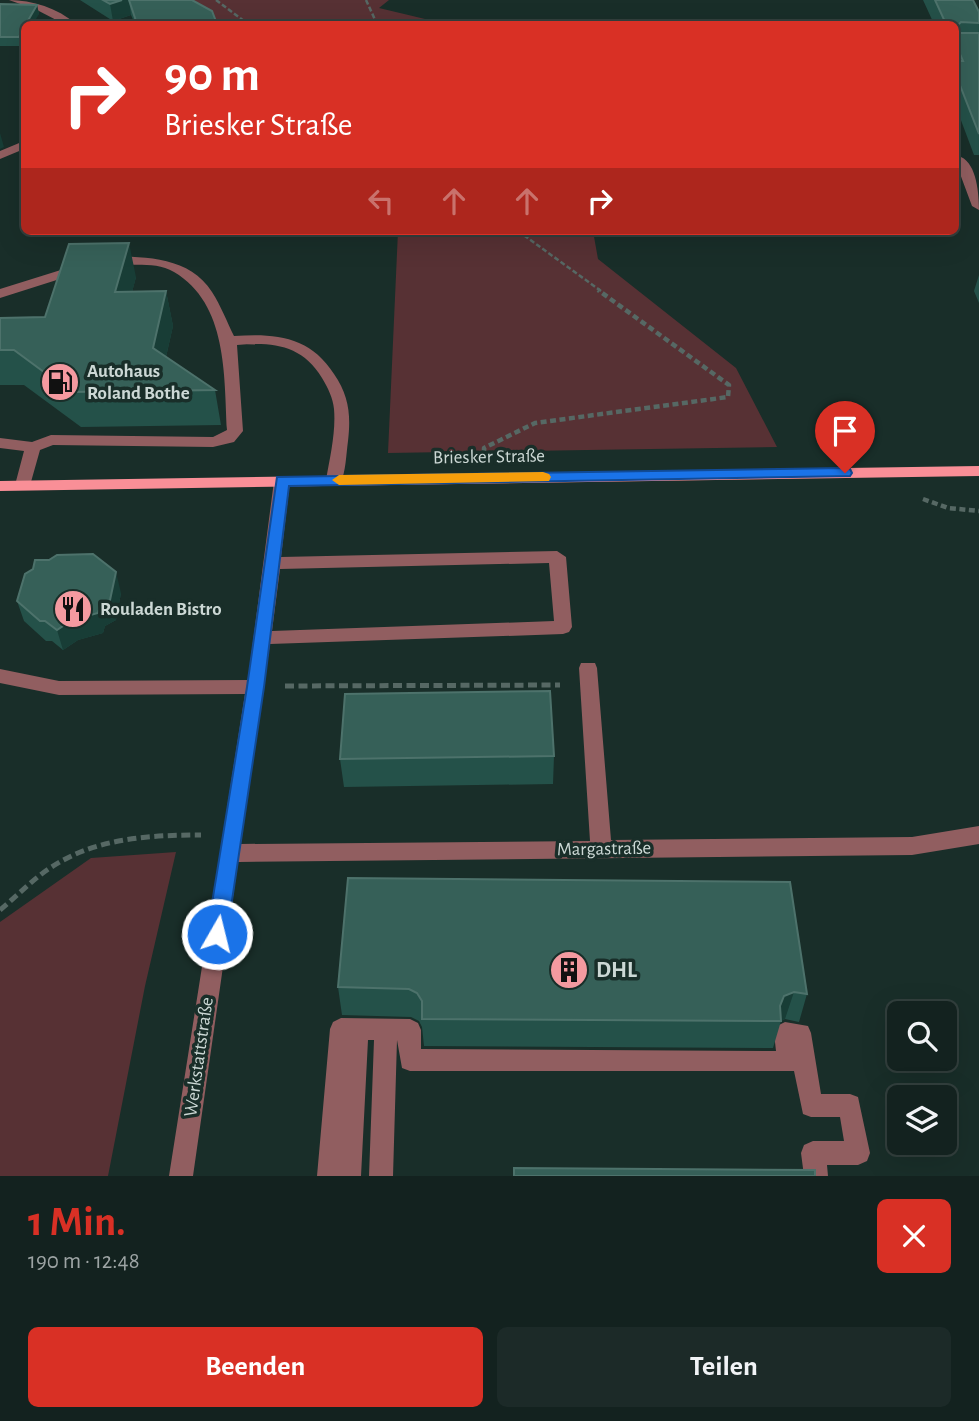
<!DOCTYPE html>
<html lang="de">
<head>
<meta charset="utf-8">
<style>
	body { margin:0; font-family:"Alegreya Sans",sans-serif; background:#1c2a28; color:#f1f3f6; height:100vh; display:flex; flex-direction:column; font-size:26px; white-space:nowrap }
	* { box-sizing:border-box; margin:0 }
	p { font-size:23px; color:#9da4a4 }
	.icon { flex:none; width:38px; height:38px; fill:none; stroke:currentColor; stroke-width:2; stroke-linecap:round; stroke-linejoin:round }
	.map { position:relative; height:1176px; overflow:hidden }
	.sheet { display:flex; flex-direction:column; background:#13221f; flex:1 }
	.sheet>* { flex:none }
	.banner { position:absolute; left:21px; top:21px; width:938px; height:214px; border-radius:10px; box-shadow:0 7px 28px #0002,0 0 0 2px #323f3d; background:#d93025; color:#fff; overflow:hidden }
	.controls { position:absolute; left:887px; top:1001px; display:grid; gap:14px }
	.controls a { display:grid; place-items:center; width:70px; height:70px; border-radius:10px; background:#13221f; box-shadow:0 7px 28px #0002,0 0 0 2px #323f3d; font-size:35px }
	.pin { position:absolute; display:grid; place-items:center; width:60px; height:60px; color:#fff; margin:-72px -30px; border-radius:50% 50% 50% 0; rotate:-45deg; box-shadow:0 0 7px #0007 }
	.pin .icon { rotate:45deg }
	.me { position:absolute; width:77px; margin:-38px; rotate:8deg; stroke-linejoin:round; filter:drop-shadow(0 0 5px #0008) }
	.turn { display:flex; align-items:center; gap:24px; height:147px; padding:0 28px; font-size:32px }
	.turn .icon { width:91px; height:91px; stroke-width:2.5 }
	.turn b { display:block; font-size:49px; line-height:60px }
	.lanes { display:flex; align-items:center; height:66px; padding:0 28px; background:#0003; justify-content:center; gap:35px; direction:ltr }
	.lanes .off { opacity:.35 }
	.round { display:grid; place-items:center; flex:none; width:74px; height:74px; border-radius:10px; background:#1c2a28 }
	.head { display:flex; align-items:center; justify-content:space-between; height:119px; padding:0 28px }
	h1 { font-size:42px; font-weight:600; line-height:52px; color:#d93025 }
	.cta { display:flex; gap:14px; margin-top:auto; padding:14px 28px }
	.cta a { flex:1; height:80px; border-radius:10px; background:#d93025; color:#fff; font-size:28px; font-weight:600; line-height:80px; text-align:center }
	.cta a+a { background:#1c2a28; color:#f1f3f6 }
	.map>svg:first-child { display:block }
	.green { fill:#573134 }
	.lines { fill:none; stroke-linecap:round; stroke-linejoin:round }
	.path-far2 { stroke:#566864; stroke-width:2.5; stroke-dasharray:5 2.5; stroke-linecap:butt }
	.path-far1 { stroke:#566864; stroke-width:4.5; stroke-dasharray:6 3.5; stroke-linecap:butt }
	.path { stroke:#566864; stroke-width:5; stroke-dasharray:9 4.5; stroke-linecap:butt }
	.minor { fill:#915e60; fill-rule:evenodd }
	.major { fill:#f98f97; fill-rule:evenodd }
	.wall { fill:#245149 }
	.shaded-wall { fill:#183d36 }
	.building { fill:#366058; stroke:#4d726b; stroke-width:2 }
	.route { fill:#1a73e8; stroke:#114b97; stroke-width:2 }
	.slow { fill:#f59e0b }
	.labels { text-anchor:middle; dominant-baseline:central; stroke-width:7; stroke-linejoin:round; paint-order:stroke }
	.poi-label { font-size:19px; font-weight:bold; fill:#ccd8d5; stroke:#192e29; text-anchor:start }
	.street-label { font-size:19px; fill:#ccd8d5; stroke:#192e29 }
	.near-poi-label { font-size:23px; font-weight:bold; fill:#ccd8d5; stroke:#192e29; text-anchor:start }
</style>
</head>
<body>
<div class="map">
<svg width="979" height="1176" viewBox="0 0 979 1176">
	<rect width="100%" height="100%" fill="#192e29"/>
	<path class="green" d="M186 0H389L379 8 446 24H217Z
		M398 231H593L598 259 736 368 777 447 388 453Z
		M176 852 145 986 108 1176H0V922L91 858Z"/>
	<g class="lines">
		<path class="path-far2" d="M216 0 248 24
			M366 0 377 24
			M518 231 601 291"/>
		<path class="path-far1" d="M484 452V448L535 423 728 397 729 385 598 290
			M923 499 948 508 979 511"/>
		<path class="path" d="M285 686 560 685
			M0 910C17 896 32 880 50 868 95 838 149 835 201 835"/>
		<path class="minor" d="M9 0C32 0 58 8 76 24H64L37 10Z
			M24 141V149L0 159V151Z
			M961 157C977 164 979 195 979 210L972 206 956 163 957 158Z
			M110 256C147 257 190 257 212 292 221 306 227 322 234 336 275 333 310 336 334 374 349 396 351 415 348 441 346 455 346 472 340 484H328L326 480C330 457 336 432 334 409 333 398 328 388 322 378 302 345 273 342 237 345L243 431 234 442 213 447 53 445 40 450 29 489H17L15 485 24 451 0 448V438L32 442 51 435 213 437 227 430C224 376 228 304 174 272 153 260 128 268 105 263L103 260Z
			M80 264 85 265V271L0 298V289Z
			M282 476 290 481 281 557 557 551 566 557 572 627 569 632 563 634 270 644 240 844 590 841 579 668 581 663H595L597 668 611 840 912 837 979 826V844L912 855 238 862 193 1176H169L245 694 59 695 0 683V669L59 681 248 680 274 481ZM549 563 554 621 272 631 280 569Z
			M341 1018 410 1019 418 1023 421 1030V1049L776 1051 774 1033 777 1026 785 1022 808 1026 811 1033 821 1094H850L858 1097 870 1153 867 1161 858 1165H827L828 1176H804L801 1153 804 1145 813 1141H844L840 1117H811L803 1114 794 1071H410L402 1068 397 1040 393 1176H369L374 1040H368L361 1176H317L330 1029 333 1022Z"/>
		<path class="major" d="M979 466V476L0 491V481Z"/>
	</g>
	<path class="wall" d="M80 0H192L217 24H135L131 15 113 21Z
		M923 0H973L979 12V155H974L956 107V24H934Z
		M0 4 37 5 39 14 24 24V40L21 46H0Z
		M979 275V303L974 291Z
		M136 277 132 292 166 291 173 326 166 357 215 390 221 425 81 427 24 385H0V318L45 317Z
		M121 593 116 620 105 626 103 633 78 640 63 650 52 641H46L24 621 17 601Z
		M554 756 553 784 344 787 340 759Z
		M348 878 807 994 799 1022 785 1019 781 1021 773 1048 424 1046 422 1027 419 1021 411 1017 342 1015 338 987Z"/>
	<path class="shaded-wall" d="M122 0H129L131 15 113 21 110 4Z
		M37 5 39 14 33 24H26Z
		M24 27V40L21 46 19 37Z
		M0 133 4 147 0 149Z
		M129 243 136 277 123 327 115 292Z
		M166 291 173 326 160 383 153 348Z
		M116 572 121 593 116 620 105 626 103 633 78 640 63 650 57 630 72 620 100 606Z
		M794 992 785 1019 781 1021 780 1006 784 996Z"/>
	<path class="building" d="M103 0H122L110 4Z
		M129 0H192L212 11 217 24H137Z
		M935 0H973L979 12V23L961 22 958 25 959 33H979V134L956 75V61H963L956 45V24H946Z
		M0 4 37 5 26 24H24V27L19 37H0Z
		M129 243 115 292 166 291 153 348 215 390 71 392 14 350H0V318L45 317 69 244Z
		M93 554 116 572 110 600 100 606 98 613 72 620 57 630 45 621H40L17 601 25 574 33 569 35 560H49L57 555Z
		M550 691 554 756 340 759 345 694Z
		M348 878 790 882 807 994 794 992 784 996 780 1006 781 1021 422 1019V1001L417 993 409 989 338 987Z
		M514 1168 815 1170V1176H514Z"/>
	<path class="route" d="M845 468 850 469 852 473 850 476 289 486 264 687 227 934 224 940 217 942 210 940 207 934 247 687 277 477Z"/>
	<path class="slow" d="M543 472 549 474 551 477 549 481 339 485 332 480 339 475Z"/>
	<defs>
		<symbol id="fuel-disc" viewBox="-11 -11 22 22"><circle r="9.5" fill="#f49aa0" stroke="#192e29"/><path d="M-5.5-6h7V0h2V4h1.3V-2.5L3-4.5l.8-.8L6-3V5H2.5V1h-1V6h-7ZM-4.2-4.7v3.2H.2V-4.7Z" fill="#111"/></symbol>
		<symbol id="restaurant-disc" viewBox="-11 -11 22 22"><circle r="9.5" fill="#f49aa0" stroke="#192e29"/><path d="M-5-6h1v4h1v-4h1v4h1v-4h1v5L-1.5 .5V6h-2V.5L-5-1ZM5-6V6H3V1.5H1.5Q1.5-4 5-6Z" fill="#111"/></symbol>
		<symbol id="building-disc" viewBox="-11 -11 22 22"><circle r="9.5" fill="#f49aa0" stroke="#192e29"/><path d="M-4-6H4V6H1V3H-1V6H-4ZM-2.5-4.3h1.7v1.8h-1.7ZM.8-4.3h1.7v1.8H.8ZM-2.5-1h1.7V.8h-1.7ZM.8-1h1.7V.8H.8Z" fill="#111"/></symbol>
	</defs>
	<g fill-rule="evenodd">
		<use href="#fuel-disc" x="38" y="360" width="44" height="44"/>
		<use href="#restaurant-disc" x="51" y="587" width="44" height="44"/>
		<use href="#building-disc" x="547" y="948" width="44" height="44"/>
	</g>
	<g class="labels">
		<g class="poi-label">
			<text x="87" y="371">Autohaus<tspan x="87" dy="22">Roland Bothe</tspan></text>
			<text x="100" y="609">Rouladen Bistro</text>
		</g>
		<g class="street-label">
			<text transform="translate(489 457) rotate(-1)">Briesker Straße</text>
			<text transform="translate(604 849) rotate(-1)">Margastraße</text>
			<text transform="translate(199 1057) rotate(-82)">Werkstattstraße</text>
		</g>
		<g class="near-poi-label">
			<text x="596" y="970">DHL</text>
		</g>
	</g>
</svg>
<div class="controls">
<a><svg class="icon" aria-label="search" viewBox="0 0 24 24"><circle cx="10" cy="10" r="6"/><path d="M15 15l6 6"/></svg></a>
<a><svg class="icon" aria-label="layers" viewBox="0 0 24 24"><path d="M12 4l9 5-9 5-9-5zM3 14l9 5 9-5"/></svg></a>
</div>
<div class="pin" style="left:845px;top:473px;background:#d93025"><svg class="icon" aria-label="arrive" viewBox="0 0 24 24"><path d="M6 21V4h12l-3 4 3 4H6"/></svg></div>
<svg class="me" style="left:217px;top:934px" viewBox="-20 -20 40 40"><circle r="17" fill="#1a73e8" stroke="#fff" stroke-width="3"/><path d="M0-11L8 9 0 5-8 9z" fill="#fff"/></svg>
<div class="banner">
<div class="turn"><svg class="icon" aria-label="right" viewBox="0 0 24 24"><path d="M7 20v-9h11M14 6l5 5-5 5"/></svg><div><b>90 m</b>Briesker Straße</div></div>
<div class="lanes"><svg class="icon off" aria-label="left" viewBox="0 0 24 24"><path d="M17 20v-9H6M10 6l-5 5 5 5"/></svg><svg class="icon off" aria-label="ahead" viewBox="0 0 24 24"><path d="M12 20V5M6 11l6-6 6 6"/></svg><svg class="icon off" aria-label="ahead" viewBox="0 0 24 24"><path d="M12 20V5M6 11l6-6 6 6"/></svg><svg class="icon" aria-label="right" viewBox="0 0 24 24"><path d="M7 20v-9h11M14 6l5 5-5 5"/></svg></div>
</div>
</div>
<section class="sheet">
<div class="head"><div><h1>1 Min.</h1><p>190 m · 12:48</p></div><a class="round" style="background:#d93025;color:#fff"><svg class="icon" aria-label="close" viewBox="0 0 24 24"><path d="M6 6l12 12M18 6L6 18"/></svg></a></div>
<div class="cta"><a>Beenden</a><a>Teilen</a></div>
</section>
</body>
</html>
